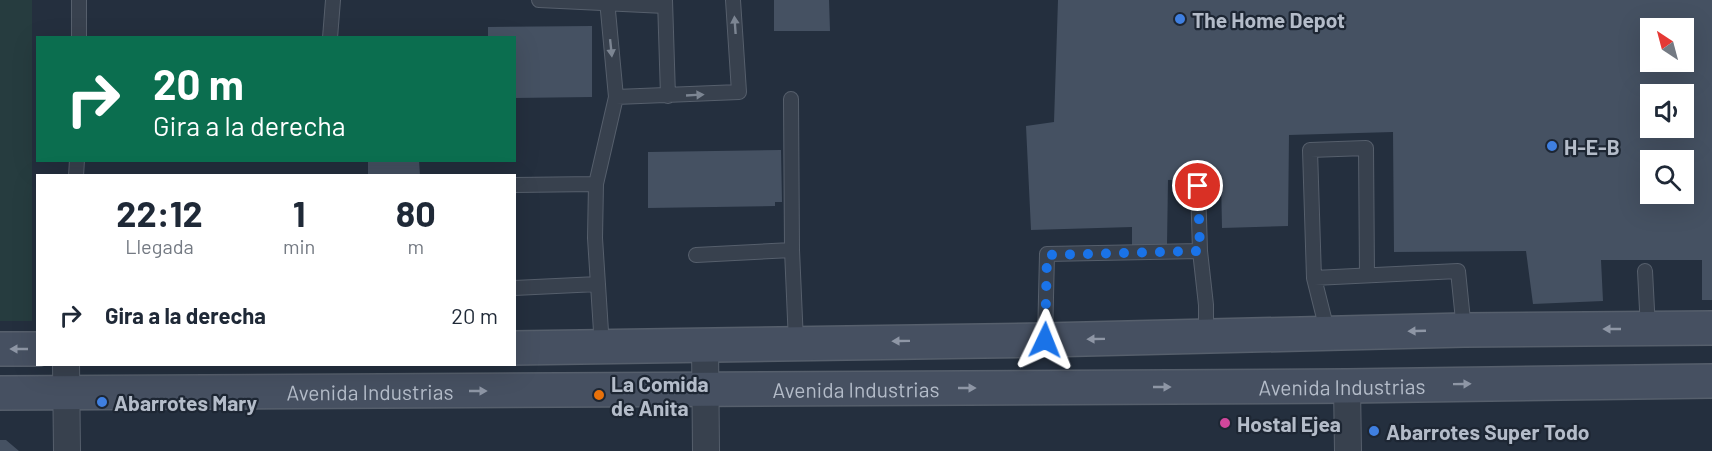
<!DOCTYPE html>
<html lang="es">
<head>
<meta charset="utf-8">
<style>
	body { margin:0; font-family:Barlow,sans-serif; background:#f6f6f7; color:#1f2937; height:100vh; display:flex; flex-direction:column; font-size:22px; white-space:nowrap }
	* { box-sizing:border-box; margin:0 }
	p { font-size:20px; color:#747a83 }
	.icon { flex:none; width:33px; height:33px; fill:none; stroke:currentColor; stroke-width:2; stroke-linecap:round; stroke-linejoin:round }
	.map { position:relative; flex:1; overflow:hidden }
	.sheet { position:absolute; left:36px; top:174px; width:480px; height:192px; display:flex; flex-direction:column; background:#fff; border-radius:0px; box-shadow:0 6px 24px #0002 }
	.sheet>* { flex:none }
	.top-card { position:absolute; left:36px; top:36px; width:480px; height:126px; border-radius:0px; box-shadow:0 6px 24px #0002; background:#0b6e4f; color:#fff; overflow:hidden }
	.needle { width:39px; rotate:324deg }
	.buttons { position:absolute; left:1640px; top:18px; display:grid; gap:12px }
	.buttons a { display:grid; place-items:center; width:54px; height:54px; border-radius:0px; background:#fff; box-shadow:0 6px 24px #0002; font-size:30px }
	.pin { position:absolute; display:grid; place-items:center; width:51px; height:51px; color:#fff; margin:-26px; border:3px solid #fff; border-radius:50%; box-shadow:0 2px 6px #0007 }
	.me { position:absolute; width:66px; margin:-33px; rotate:2deg; stroke-linejoin:round; filter:drop-shadow(0 0 4px #0008) }
	.turn { display:flex; align-items:center; gap:21px; height:126px; padding:0 18px; font-size:27px }
	.turn .icon { width:78px; height:78px; stroke-width:2.5 }
	.turn b { display:block; font-size:42px; line-height:51px }
	.eta { display:flex; justify-content:space-evenly; align-items:center; height:102px; text-align:center }
	.eta b { font-size:36px; font-weight:700; line-height:42px }
	ul { padding:0; list-style:none }
	li { display:flex; align-items:center; gap:18px; height:78px; padding:0 18px }
	li div { flex:1 }
	li b { display:block; font-size:22px }
	li em { font-style:normal }
	.map>svg:first-child { display:block }
	.green { fill:#263c3f }
	.building { fill:#455162; fill-rule:evenodd }
	.lines { fill:none; stroke-linecap:round; stroke-linejoin:round }
	.service-casing { stroke:#565f6c; stroke-width:16 }
	.minor-casing { stroke:#565f6c; stroke-width:28 }
	.secondary-casing { stroke:#565f6c; stroke-width:36 }
	.service { stroke:#38414e; stroke-width:14 }
	.minor { stroke:#38414e; stroke-width:26 }
	.secondary { stroke:#465061; stroke-width:33 }
	.oneway { fill:#7c8592 }
	.oneway2 { fill:#8e96a5 }
	.route { stroke:#1a73e8; stroke-width:10; stroke-dasharray:0 18 }
	.shop-dot { fill:#3f7fe0; stroke:#1d2633; stroke-width:2 }
	.food-dot { fill:#e8710a; stroke:#1d2633; stroke-width:2 }
	.hotel-dot { fill:#d1479c; stroke:#1d2633; stroke-width:2 }
	.labels { text-anchor:middle; dominant-baseline:central; stroke-width:4.5; stroke-linejoin:round; paint-order:stroke }
	.poi-label { font-size:21px; font-weight:bold; fill:#b4bcc9; stroke:#1d2633; text-anchor:start }
	.street-label { font-size:21px; fill:#b4bcc9; stroke:#1d2633 }
</style>
</head>
<body>
<div class="map">
<svg width="1712" height="451" viewBox="0 0 1712 451">
	<rect width="100%" height="100%" fill="#242f3e"/>
	<path class="green" d="M0 0H32V321H0Z"/>
	<path class="building" d="M774 0H829L830 31H774Z
		M1058 0H1712V300H1702V260H1601L1603 301 1533 304 1526 251 1394 252 1393 132 1289 135 1288 226 1222 228 1221 178 1168 180 1167 245H1132V227L1031 230 1026 126 1054 122ZM1650 28H1683V62H1650ZM1650 94H1683V128H1650ZM1650 160H1683V194H1650Z
		M592 26V97L514 98V38H488V27Z
		M781 150 782 202H775V206L648 208V152Z
		M368 160H419L420 176H368Z
		M0 440H6L19 451H0Z"/>
	<g class="lines">
		<defs>
			<path id="service" d="M539 0 665 6
				M665 0 668 96
				M79 38V0
				M330 38 333 0
				M616 97 739 92 733 0
				M791 99 792 250 796 342
				M76 176 77 160
				M514 185 596 184
				M1198 186 1200 251
				M696 255 792 250
				M1645 271 1648 329
				M1314 278 1310 150 1366 148 1367 275
				M514 288 598 284
				M1328 334 1314 278 1458 271 1464 330
				M1045 340 1047 254 1200 251 1206 305V337
				M602 347 595 238 596 184 616 97 607 0"/>
			<path id="minor" d="M705 344 706 451
				M66 364 67 451
				M1347 386 1348 451"/>
			<g id="secondary">
				<path d="M514 348 1045 340 1464 330 1712 328"/>
				<path d="M0 349H38"/>
				<path id="s1" d="M0 393 1347 386 1712 381"/>
			</g>
		</defs>
		<use href="#service" class="service-casing"/>
		<use href="#minor" class="minor-casing"/>
		<use href="#secondary" class="secondary-casing"/>
		<use href="#service" class="service"/>
		<use href="#minor" class="minor"/>
		<use href="#secondary" class="secondary"/>
	</g>
	<defs><path id="oneway-solid" d="M-6-.8H1V-3.2L6.5 0L1 3.2V.8H-6Z" transform="scale(1.5)"/></defs>
	<g class="oneway">
		<use href="#oneway-solid" transform="translate(735 25) rotate(-94)"/>
		<use href="#oneway-solid" transform="translate(611 48) rotate(84)"/>
		<use href="#oneway-solid" transform="translate(695 95) rotate(-3)"/>
	</g>
	<g class="oneway2">
		<use href="#oneway-solid" transform="translate(1612 329) rotate(180)"/>
		<use href="#oneway-solid" transform="translate(1417 331) rotate(178)"/>
		<use href="#oneway-solid" transform="translate(1096 339) rotate(179)"/>
		<use href="#oneway-solid" transform="translate(901 341) rotate(179)"/>
		<use href="#oneway-solid" transform="translate(19 349) rotate(-180)"/>
		<use href="#oneway-solid" transform="translate(1462 384) rotate(-1)"/>
		<use href="#oneway-solid" transform="translate(1162 387)"/>
		<use href="#oneway-solid" transform="translate(967 388)"/>
		<use href="#oneway-solid" transform="translate(478 391)"/>
	</g>
	<g class="lines">
		<path class="route" d="M1045 340 1047 255 1200 251 1198 186"/>
	</g>
	<g class="shop-dot">
		<circle cx="1180" cy="19" r="6"/>
		<circle cx="1552" cy="146" r="6"/>
		<circle cx="102" cy="402" r="6"/>
		<circle cx="1374" cy="431" r="6"/>
	</g>
	<circle class="food-dot" cx="599" cy="395" r="6"/>
	<circle class="hotel-dot" cx="1225" cy="423" r="6"/>
	<g class="labels">
		<g class="poi-label">
			<text x="1192" y="19">The Home Depot</text>
			<text x="1564" y="146">H-E-B</text>
			<text x="611" y="383">La Comida<tspan x="611" dy="24">de Anita</tspan></text>
			<text x="114" y="402">Abarrotes Mary</text>
			<text x="1237" y="423">Hostal Ejea</text>
			<text x="1386" y="431">Abarrotes Super Todo</text>
		</g>
		<g class="street-label">
			<text stroke="none"><textPath href="#s1" startOffset="1342">Avenida Industrias</textPath></text>
			<text stroke="none"><textPath href="#s1" startOffset="856">Avenida Industrias</textPath></text>
			<text stroke="none"><textPath href="#s1" startOffset="370">Avenida Industrias</textPath></text>
		</g>
	</g>
</svg>
<div class="buttons">
<a><svg class="needle" viewBox="-14 -14 28 28"><path d="M0-13l5 13h-10z" fill="#e53935"/><path d="M0 13l5-13h-10z" fill="#747a83"/></svg></a>
<a><svg class="icon" aria-label="sound" viewBox="0 0 24 24"><path d="M4 9h4l5-4v14l-5-4H4zM17 9q2 3 0 6"/></svg></a>
<a><svg class="icon" aria-label="search" viewBox="0 0 24 24"><circle cx="10" cy="10" r="6"/><path d="M15 15l6 6"/></svg></a>
</div>
<div class="pin" style="left:1198px;top:186px;background:#d93025"><svg class="icon" aria-label="arrive" viewBox="0 0 24 24"><path d="M6 21V4h12l-3 4 3 4H6"/></svg></div>
<svg class="me" style="left:1045px;top:340px" viewBox="-20 -20 40 40"><path d="M0-17L14 15 0 8-14 15z" fill="#1a73e8" stroke="#fff" stroke-width="4"/></svg>
<div class="top-card">
<div class="turn"><svg class="icon" aria-label="right" viewBox="0 0 24 24"><path d="M7 20v-9h11M14 6l5 5-5 5"/></svg><div><b>20 m</b>Gira a la derecha</div></div>
</div>
<section class="sheet">
<div class="eta">
<div><b>22:12</b><p>Llegada</p></div>
<div><b>1</b><p>min</p></div>
<div><b>80</b><p>m</p></div>
</div>
<ul>
<li><svg class="icon" aria-label="right" viewBox="0 0 24 24"><path d="M7 20v-9h11M14 6l5 5-5 5"/></svg><div><b>Gira a la derecha</b></div><em>20 m</em></li>
</ul>
</section>
</div>
</body>
</html>
